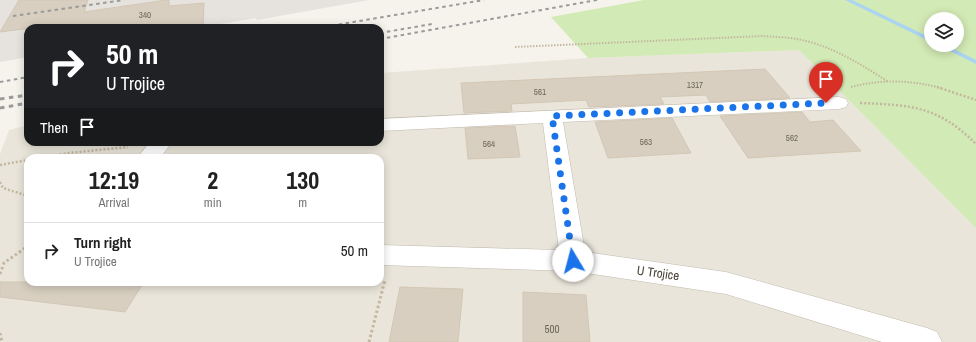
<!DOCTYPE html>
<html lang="en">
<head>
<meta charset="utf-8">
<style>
	body { margin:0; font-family:"Archivo Narrow",sans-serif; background:#f6f6f6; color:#222; height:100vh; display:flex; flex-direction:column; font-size:15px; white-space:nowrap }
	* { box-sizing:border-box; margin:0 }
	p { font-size:13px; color:#767676 }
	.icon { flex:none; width:22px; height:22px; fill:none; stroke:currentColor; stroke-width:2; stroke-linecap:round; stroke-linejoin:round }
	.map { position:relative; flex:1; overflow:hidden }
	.sheet { position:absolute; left:24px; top:154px; width:360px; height:132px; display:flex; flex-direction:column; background:#fff; border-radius:12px; box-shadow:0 2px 10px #0003 }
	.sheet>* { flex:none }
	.banner { position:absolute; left:24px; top:24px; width:360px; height:122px; border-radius:12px; box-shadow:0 2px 10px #0003; background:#202124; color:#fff; overflow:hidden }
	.tools { position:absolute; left:924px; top:12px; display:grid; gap:8px }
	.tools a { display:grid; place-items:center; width:40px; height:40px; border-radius:50%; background:#fff; box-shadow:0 2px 10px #0003; font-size:20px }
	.pin { position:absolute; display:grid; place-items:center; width:34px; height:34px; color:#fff; margin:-41px -17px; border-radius:50% 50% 50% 0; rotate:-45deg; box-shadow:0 0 4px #0007 }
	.pin .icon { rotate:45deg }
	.me { position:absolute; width:44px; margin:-22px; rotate:352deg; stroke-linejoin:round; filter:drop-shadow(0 0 3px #0008) }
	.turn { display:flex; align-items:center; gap:14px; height:84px; padding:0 16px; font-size:18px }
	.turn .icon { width:52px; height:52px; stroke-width:2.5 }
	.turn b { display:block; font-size:28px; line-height:34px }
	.then { display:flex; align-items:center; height:38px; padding:0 16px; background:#0003; gap:8px; font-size:15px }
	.eta { display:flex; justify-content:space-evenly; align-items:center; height:68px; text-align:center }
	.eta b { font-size:24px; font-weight:800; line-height:28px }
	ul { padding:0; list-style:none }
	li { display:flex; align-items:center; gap:12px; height:56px; padding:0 16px; border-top:1px solid #e0e0e0 }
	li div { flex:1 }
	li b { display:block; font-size:15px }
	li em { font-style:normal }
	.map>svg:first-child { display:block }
	.residential { fill:#eae5da; fill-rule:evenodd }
	.industrial { fill:#e6e2dd }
	.green { fill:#d2eab5; fill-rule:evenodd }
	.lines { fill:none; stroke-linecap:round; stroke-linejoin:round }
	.stream { fill:#a9d4f2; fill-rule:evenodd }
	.building { fill:#d8cfc1; stroke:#d3c7b4 }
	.minor-casing { stroke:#c2bbae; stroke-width:1 }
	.path-far2 { stroke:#c4b79f; stroke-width:2; stroke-dasharray:1.5 1.5; stroke-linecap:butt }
	.path-far1 { stroke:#c4b79f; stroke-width:2.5; stroke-dasharray:2 2; stroke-linecap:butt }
	.path { stroke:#c4b79f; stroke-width:3; stroke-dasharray:2.5 2.5; stroke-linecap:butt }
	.minor { fill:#fff; fill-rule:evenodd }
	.rail-far1 { stroke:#9a9a9a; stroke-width:2; stroke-dasharray:3.5 3.5; stroke-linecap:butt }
	.rail { stroke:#9a9a9a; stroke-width:3; stroke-dasharray:4.5 4.5; stroke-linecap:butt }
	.route { stroke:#1a73e8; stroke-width:7; stroke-dasharray:0 12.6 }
	.labels { text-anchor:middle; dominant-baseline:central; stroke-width:4; stroke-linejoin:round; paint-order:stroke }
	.number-label { font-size:9px; fill:#6e675b }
	.near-number-label { font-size:11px; fill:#6e675b }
	.near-street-label { font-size:13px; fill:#4b4439; stroke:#fff }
</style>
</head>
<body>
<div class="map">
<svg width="976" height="342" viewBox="0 0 976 342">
	<rect width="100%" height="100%" fill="#f6f3ec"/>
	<path class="residential" d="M799 50 976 228V342H0V154L9 130 28 125V142H380V73L588 58ZM28 158H380V282H28Z"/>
	<path class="industrial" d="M0 0H369L257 20 256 18 197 28H28V57L0 62Z"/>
	<path class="green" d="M644 0H976V228L799 50 588 58 551 17ZM931 19H957V45H931Z"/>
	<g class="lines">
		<path class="stream" d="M845 0H852L931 38V42Z
			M938 45H946L976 60V64Z"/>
	</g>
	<path class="building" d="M19 0H88L84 12 166 0H169V6L204 3 203 28H31L0 32Z
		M765 69 790 98 710 102 706 95 660 97 664 104 589 107 586 100 511 104 512 111 464 113 461 83Z
		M802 112 810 122 833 120 861 151 748 158 720 116Z
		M672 118 691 153 608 158 595 122Z
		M515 126 520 157 468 159 465 128Z
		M0 282H144L125 312 0 297Z
		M400 287 463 289 458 342H389Z
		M523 292 586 295 590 342H523Z"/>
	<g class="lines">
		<defs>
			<path id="minor" d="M839 97 846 99 848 103 846 107 839 109 563 122 585 252 726 272 927 328 937 332 942 342H882L726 294 573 271 380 265V245L559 250 543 123 380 131V119Z
				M150 142H172L160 158H137Z"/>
		</defs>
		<use href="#minor" class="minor-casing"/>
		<path class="path-far2" d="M515 47 763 36C774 37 786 37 797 39 830 45 859 63 887 81
			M851 87C882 79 910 80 941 88"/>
		<path class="path-far1" d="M937 87 976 100
			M860 103C911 105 938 106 976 144
			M40 158 69 153 128 147
			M0 165 28 160
			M0 182 3 188 28 196"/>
		<path class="path" d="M0 274 4 263 28 246
			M0 333 2 342
			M369 342 385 280"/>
		<use href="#minor" class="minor"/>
		<path class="rail-far1" d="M13 16 124 0
			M318 28 484 0
			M380 33 432 24
			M380 39 597 0
			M0 82 28 77"/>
		<path class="rail" d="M0 99 28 95
			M0 108 28 103"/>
	</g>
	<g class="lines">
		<path class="route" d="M573 261 552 116 826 103"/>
	</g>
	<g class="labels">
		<g class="number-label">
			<text x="145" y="15">340</text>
			<text x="695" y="85">1317</text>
			<text x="540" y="92">561</text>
			<text x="792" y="138">562</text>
			<text x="646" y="142">563</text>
			<text x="489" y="144">564</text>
		</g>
		<g class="near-number-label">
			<text x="552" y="329">500</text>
		</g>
		<g class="near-street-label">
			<text transform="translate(658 273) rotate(8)">U Trojice</text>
		</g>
	</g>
</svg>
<div class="tools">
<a><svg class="icon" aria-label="layers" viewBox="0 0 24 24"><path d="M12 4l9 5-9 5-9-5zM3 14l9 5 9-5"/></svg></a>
</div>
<div class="pin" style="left:826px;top:103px;background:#d93025"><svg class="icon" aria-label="arrive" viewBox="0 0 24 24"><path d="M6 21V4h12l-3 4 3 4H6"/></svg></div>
<svg class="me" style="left:573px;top:261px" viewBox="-20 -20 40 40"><circle r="19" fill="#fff"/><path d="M0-13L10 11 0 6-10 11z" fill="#1a73e8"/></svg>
<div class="banner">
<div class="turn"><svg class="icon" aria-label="right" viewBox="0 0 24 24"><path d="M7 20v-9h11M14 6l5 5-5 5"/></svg><div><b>50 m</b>U Trojice</div></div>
<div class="then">Then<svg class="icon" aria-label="arrive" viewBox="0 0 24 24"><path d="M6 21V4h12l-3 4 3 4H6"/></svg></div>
</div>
<section class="sheet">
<div class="eta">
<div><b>12:19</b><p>Arrival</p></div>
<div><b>2</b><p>min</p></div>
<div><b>130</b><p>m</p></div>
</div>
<ul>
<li><svg class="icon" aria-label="right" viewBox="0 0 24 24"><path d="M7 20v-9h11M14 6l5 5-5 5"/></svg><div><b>Turn right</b><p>U Trojice</p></div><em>50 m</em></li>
</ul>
</section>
</div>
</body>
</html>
